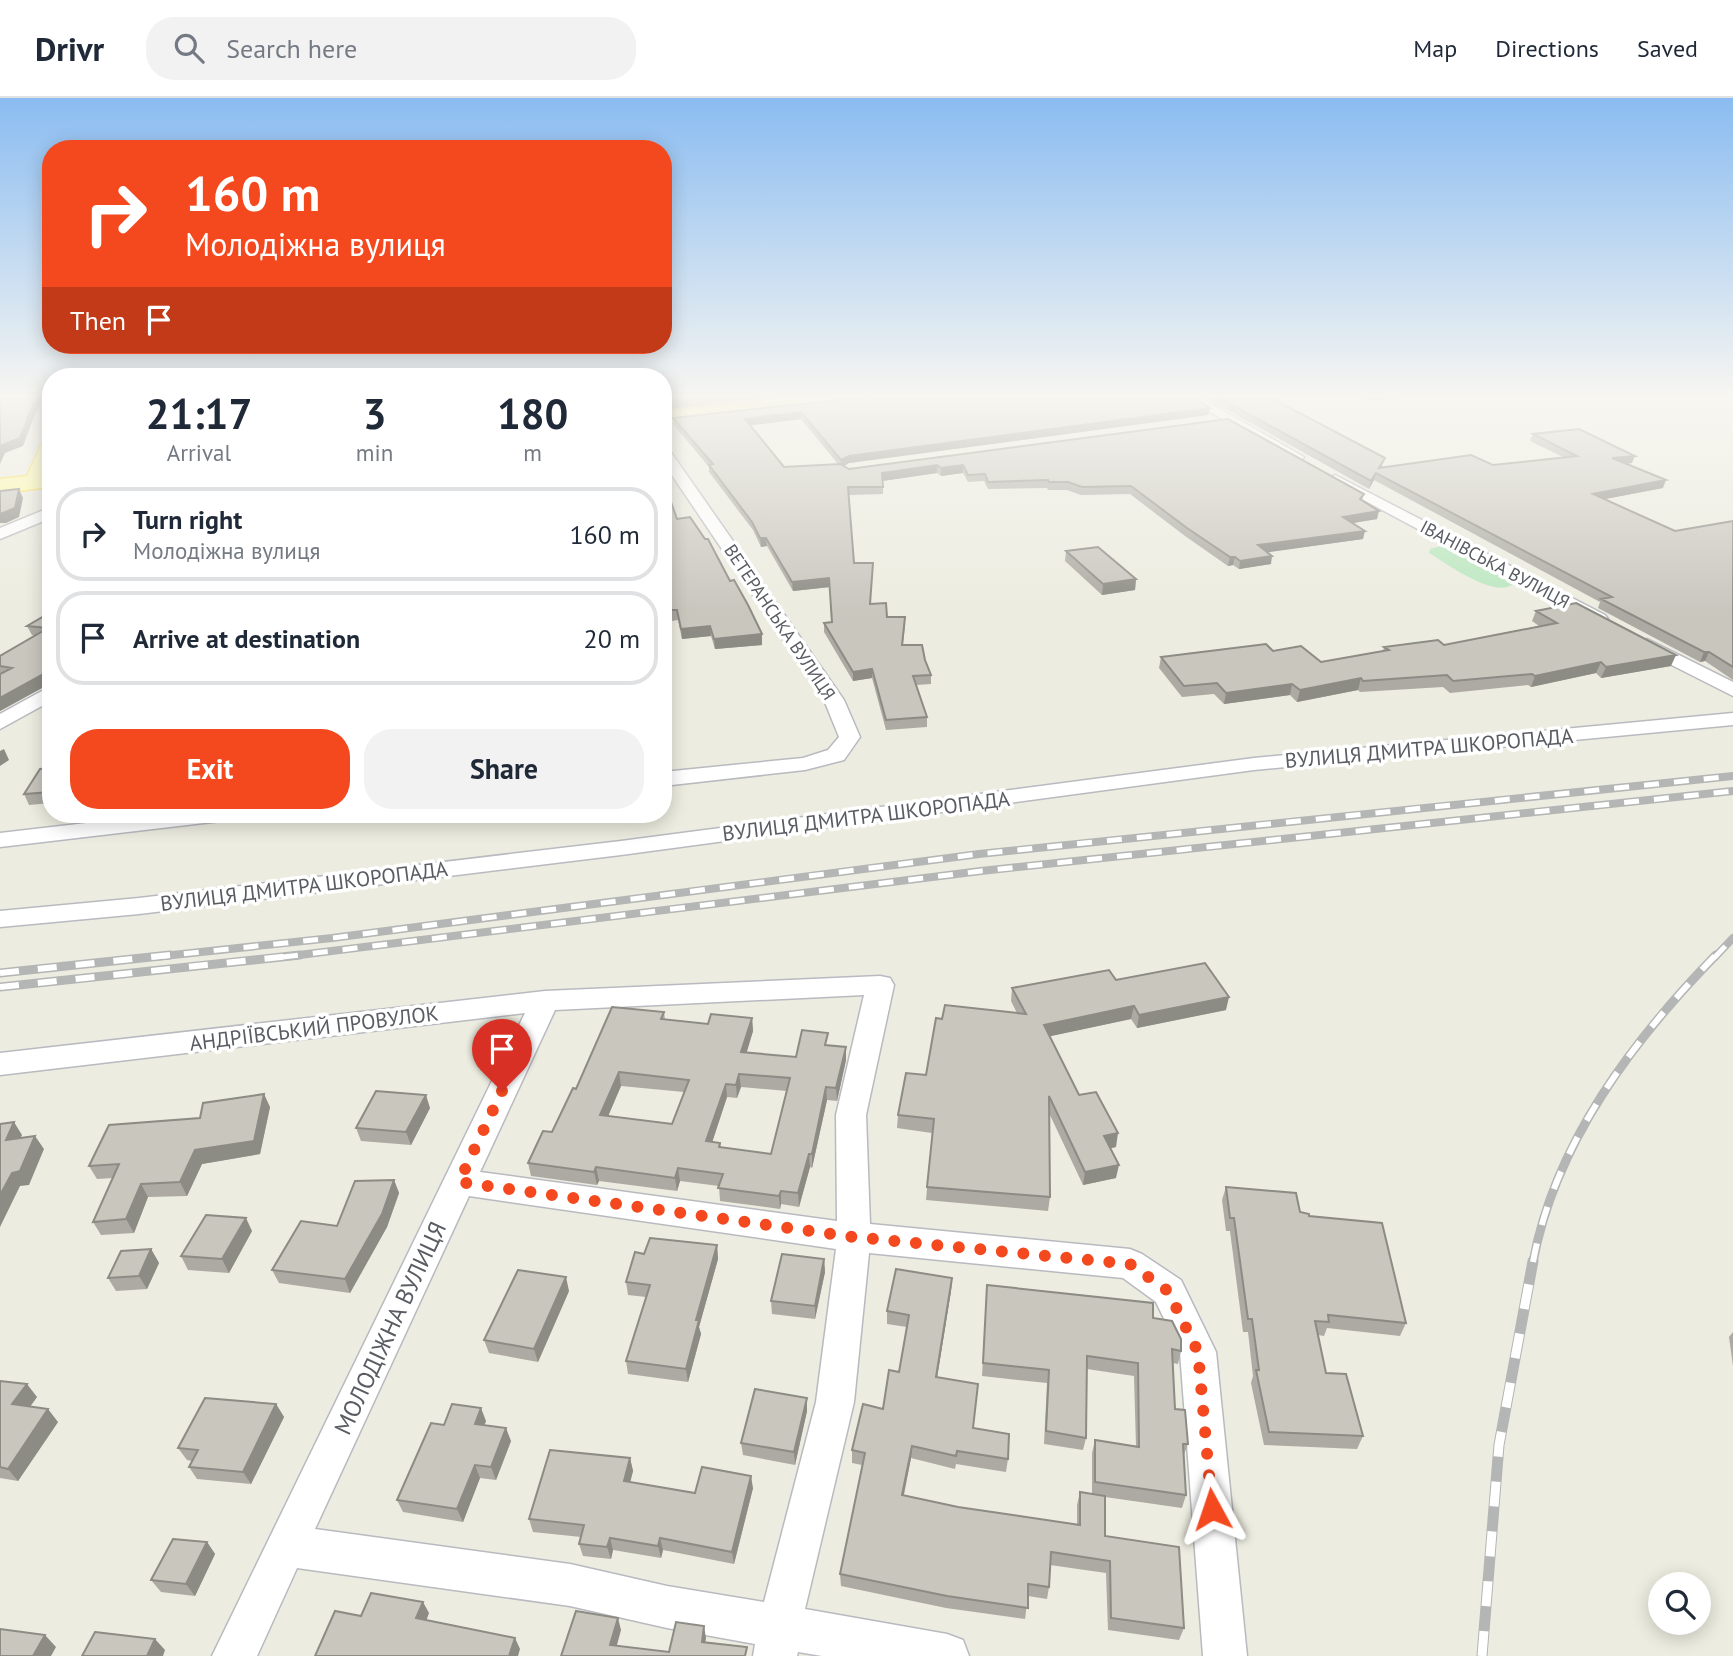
<!DOCTYPE html>
<html lang="en">
<head>
<meta charset="utf-8">
<style>
	body { margin:0; font-family:"PT Sans",sans-serif; background:#f2f2f3; color:#1f2937; height:100vh; display:flex; flex-direction:column; font-size:26px; white-space:nowrap }
	* { box-sizing:border-box; margin:0 }
	p { font-size:23px; color:#747a83 }
	.icon { flex:none; width:38px; height:38px; fill:none; stroke:currentColor; stroke-width:2; stroke-linecap:round; stroke-linejoin:round }
	.map { position:relative; flex:1; overflow:hidden }
	.side { position:absolute; left:42px; top:270px; width:630px; height:455px; display:flex; flex-direction:column; background:#fff; border-radius:28px; box-shadow:0 4px 18px #0003 }
	.side>* { flex:none }
	.banner { position:absolute; left:42px; top:42px; width:630px; height:214px; border-radius:28px; box-shadow:0 4px 18px #0003; background:#f4491f; color:#fff; overflow:hidden }
	.controls { position:absolute; left:1648px; top:1474px; display:grid; gap:14px }
	.controls a { display:grid; place-items:center; width:63px; height:63px; border-radius:50%; background:#fff; box-shadow:0 4px 18px #0003; font-size:35px }
	.pin { position:absolute; display:grid; place-items:center; width:60px; height:60px; color:#fff; margin:-72px -30px; border-radius:50% 50% 50% 0; rotate:-45deg; box-shadow:0 0 7px #0007 }
	.pin .icon { rotate:45deg }
	.me { position:absolute; width:77px; margin:-38px; rotate:355deg; stroke-linejoin:round; filter:drop-shadow(0 0 5px #0008) }
	.turn { display:flex; align-items:center; gap:24px; height:147px; padding:0 28px; font-size:32px }
	.turn .icon { width:91px; height:91px; stroke-width:2.5 }
	.turn b { display:block; font-size:49px; line-height:60px }
	.then { display:flex; align-items:center; height:66px; padding:0 28px; background:#0003; gap:14px; font-size:26px }
	.eta { display:flex; justify-content:space-evenly; align-items:center; height:119px; text-align:center }
	.eta b { font-size:42px; font-weight:700; line-height:49px }
	.cta { display:flex; gap:14px; margin-top:auto; padding:14px 28px }
	.cta a { flex:1; height:80px; border-radius:28px; background:#f4491f; color:#fff; font-size:28px; font-weight:700; line-height:80px; text-align:center }
	.cta a+a { background:#f2f2f3; color:#1f2937 }
	ul { padding:0; list-style:none }
	li { display:flex; align-items:center; gap:21px; height:94px; margin:0 14px 10px; padding:0 14px; border:4px solid #e0e1e3; border-radius:28px }
	li div { flex:1 }
	li b { display:block; font-size:26px }
	li em { font-style:normal }
	header { display:flex; align-items:center; gap:42px; box-sizing:border-box; height:98px; padding:0 35px; background:#fff; border-bottom:2px solid #e0e1e3 }
	header strong { font-size:33px }
	nav { display:flex; gap:38px; margin-inline-start:auto; font-size:24px }
	.search { width:490px; height:63px; background:#f2f2f3; display:flex; align-items:center; gap:18px; box-sizing:border-box; padding:0 24px; border-radius:28px; color:#747a83; font-size:26px }
	.map>svg:first-child { display:block }
	.green { fill:#bae7bf }
	.lines { fill:none; stroke-linecap:round; stroke-linejoin:round }
	.street-casing { stroke:#b8bac0; stroke-width:3 }
	.primary-casing { stroke:#fade4c; stroke-width:3 }
	.street { fill:#fff; fill-rule:evenodd }
	.primary { fill:#fffba3; fill-rule:evenodd }
	.rail-far2-casing { stroke:#b4b5b5; stroke-width:8 }
	.rail-far1-casing { stroke:#b4b5b5; stroke-width:9 }
	.rail-casing { stroke:#b4b5b5; stroke-width:11 }
	.rail-far2 { stroke:#fff; stroke-width:5; stroke-dasharray:15; stroke-linecap:butt }
	.rail-far1 { stroke:#fff; stroke-width:6; stroke-dasharray:19; stroke-linecap:butt }
	.rail { stroke:#fff; stroke-width:9; stroke-dasharray:25; stroke-linecap:butt }
	.wall { fill:#acaaa3; fill-rule:evenodd }
	.shaded-wall { fill:#8c8b84 }
	.building { fill:#c8c6bd; stroke:#8c8b84; stroke-width:2; fill-rule:evenodd }
	.route { stroke:#f4491f; stroke-width:12; stroke-dasharray:0 21.6 }
	.labels { text-anchor:middle; dominant-baseline:central; stroke-width:7; stroke-linejoin:round; paint-order:stroke }
	.far-street-label { font-size:18px; fill:#595c62; stroke:#fff }
	.street-label { font-size:21px; fill:#595c62; stroke:#fff }
	.near-street-label { font-size:24px; fill:#595c62; stroke:#fff }
</style>
</head>
<body>
<header>
<strong>Drivr</strong>
<div class="search"><svg class="icon" aria-label="search" viewBox="0 0 24 24"><circle cx="10" cy="10" r="6"/><path d="M15 15l6 6"/></svg>Search here</div>
<nav><a>Map</a><a>Directions</a><a>Saved</a></nav>
</header>
<div class="map">
<svg width="1733" height="1558" viewBox="0 0 1733 1558">
	<rect width="100%" height="100%" fill="#edece0"/>
	<path class="green" d="M1441 448 1452 450 1513 486C1495 501 1447 466 1429 455L1430 451Z"/>
	<g class="lines">
		<defs>
			<path id="street" d="M1179 296H1194L1304 359 1302 362H1292Z
				M663 349 668 350 844 602 860 639 844 662 805 672 663 688V674L803 660 828 652 839 639 824 602 663 364Z
				M1335 377 1605 517 1608 521 1605 525H1593L1330 384 1328 381Z
				M51 409V420L0 441V430Z
				M1647 541 1733 584V598L1640 551 1638 547Z
				M51 588V603L0 631V616Z
				M1733 615V627L1254 672 621 757 139 816 0 829V813L139 800 621 743 1254 660Z
				M164 716H232L229 721 221 723 0 749V735Z
				M880 878 890 880 894 887 866 1017 870 1126 1130 1151 1142 1156 1181 1182 1216 1254 1247 1558H1203L1180 1254 1156 1204 1123 1180 869 1155 854 1304 805 1511 947 1536 963 1542 969 1558H822L798 1554 797 1558H753L755 1546 667 1530 570 1508 297 1470 257 1558H212L525 915 0 977V955L545 893ZM864 897 836 1017 837 1123 480 1074 555 912ZM469 1098 836 1151 816 1304 764 1504 667 1488 570 1466 315 1431Z"/>
			<path id="primary" d="M823 296H885L875 302 663 326V314Z
				M51 342V389L0 395V381L27 378 43 343Z"/>
		</defs>
		<use href="#street" class="street-casing"/>
		<use href="#primary" class="primary-casing"/>
		<use href="#street" class="street"/>
		<use href="#primary" class="primary"/>
		<defs>
			<path id="rail-far2" d="M154 859 332 840 979 756 1733 678
				M283 859 981 773 1733 693
				M1715 859 1733 840"/>
			<path id="rail-far1" d="M0 875 170 857
				M0 889 300 857
				M1533 1164C1555 1045 1633 942 1716 857"/>
			<path id="rail" d="M1482 1558 1499 1347 1533 1163"/>
		</defs>
		<use href="#rail-far2" class="rail-far2-casing"/>
		<use href="#rail-far1" class="rail-far1-casing"/>
		<use href="#rail" class="rail-casing"/>
		<use href="#rail-far2" class="rail-far2"/>
		<use href="#rail-far1" class="rail-far1"/>
		<use href="#rail" class="rail"/>
	</g>
	<path class="wall" d="M1199 296H1268L1275 300V303L1383 368 1382 369 1493 367 1563 359 1530 343 1533 336 1632 365 1626 366 1663 390 1604 401 1675 433 1733 423V582L1705 563 1700 564 1598 510 1600 504 1374 382 1369 391Z
		M1353 296H1415V297L1370 303Z
		M875 298 1208 317 849 365 844 368 849 371 1228 321 1364 396 1362 402 1377 421 1353 425 1363 441 1267 454 1271 466 1239 471 1233 467 1228 468 1185 438 1130 396 1081 397 1067 392H1048L1047 390 988 391 984 383 968 384 963 375 941 378 937 375 883 383V396L848 397 854 465 871 506 887 519 905 528 903 547 925 562 931 577V586L916 587 927 619V629L886 632 872 580 853 583 824 534V525L831 524 830 489 793 493 767 448 761 449 753 432 709 374V369L674 327 673 320ZM801 321 838 366 784 369 751 327Z
		M663 381 677 421 762 547 715 551 711 538 682 541 678 522 672 523 671 496H663Z
		M1066 453 1136 481 1135 492 1102 497 1065 463Z
		M1536 513 1671 568 1601 580 1596 575 1531 589 1528 587 1450 595 1443 589 1360 594 1358 592 1297 604 1290 597 1224 606 1214 596 1182 599 1159 570 1161 559 1273 553 1321 564 1383 553 1384 549 1444 547 1539 528 1532 523Z
		M51 514V585L0 613V558L35 538 32 537 27 528Z
		M51 670V705L29 707 24 696Z
		M1116 882 1226 912 1137 930 1131 921 1050 938 1079 997 1116 1049 1110 1050 1116 1080 1083 1087 1049 1015 1050 1099 1048 1113 926 1102 932 1035 897 1030 898 1017 926 977 942 921 1017 915 1011 903 1012 890Z
		M664 914 665 922 708 926 752 920 753 933 746 955 796 959 829 947 846 949V962L837 1003 827 1002 812 1070 810 1069 799 1109 781 1106 780 1111 720 1103 719 1088 680 1083 677 1093 599 1083 597 1087 531 1078 528 1065 552 1034 576 991ZM621 988 684 994 672 1026 608 1018ZM741 989 787 993 771 1056 721 1050 720 1045 712 1044 727 999 737 1000Z
		M270 1009 260 1056 202 1066 187 1098 148 1099 134 1135 101 1137 93 1124 113 1080 97 1081 89 1068Z
		M430 1010 411 1047 361 1043 356 1030Z
		M394 1082 399 1095 387 1129 350 1195 279 1185 272 1172 337 1128Z
		M1226 1089 1309 1118 1406 1225 1400 1238 1327 1230 1324 1238 1318 1237 1326 1275 1363 1338 1357 1351 1264 1347 1251 1285 1253 1278 1248 1234H1243L1230 1133H1226L1222 1102Z
		M252 1133 229 1175 188 1172 181 1158Z
		M717 1147 718 1161 699 1229 701 1236 688 1284 628 1276 626 1263 646 1199 628 1197 626 1184 644 1156Z
		M151 1151 159 1165 147 1191 116 1193 108 1180Z
		M824 1161 825 1174 815 1221 772 1216 771 1203Z
		M952 1180 951 1193 937 1280 973 1330 1008 1361 1006 1374 956 1366 955 1371 911 1360 904 1397 958 1409 1077 1427V1407L1080 1394 1092 1396V1355L1095 1342 1136 1348 1134 1278 1087 1271 1086 1340 1083 1352 1044 1346 1047 1285 982 1278 987 1187 1153 1220 1181 1253 1178 1266 1173 1265 1175 1311 1188 1346 1183 1359 1186 1397 1182 1410 1105 1399V1438L1184 1530 1179 1542 1108 1532 1106 1475 1050 1467 1049 1489 1047 1501 1028 1498 1025 1521 946 1510 841 1488 840 1476 862 1367 852 1365V1352L883 1311 899 1274 907 1229 887 1226V1213Z
		M569 1193 538 1264 489 1255 484 1242Z
		M1733 1234V1268L1729 1239Z
		M0 1283 37 1299 30 1309 58 1324 18 1383 0 1380Z
		M276 1306 284 1319 251 1386 197 1381 189 1369 192 1363 187 1362 178 1350Z
		M807 1313 795 1367 743 1357 741 1345Z
		M486 1323 484 1327 511 1343 496 1382 480 1380 463 1424 403 1414 397 1402 444 1327Z
		M630 1360 633 1373 630 1385 695 1395 753 1390 734 1466 663 1452 661 1460 613 1452 611 1461 583 1458 579 1446 581 1439 533 1434 529 1421Z
		M207 1444 215 1456 195 1498 161 1494 151 1482Z"/>
	<path class="shaded-wall" d="M38 296H46L35 316 23 348 5 355 0 366V350L2 347 32 309Z
		M742 296H801L663 312V305Z
		M1372 296H1415V297L1370 303Z
		M1210 310 1208 317 849 365 841 370V362L849 358Z
		M801 314V321L746 328 745 321Z
		M1635 358 1632 365 1609 368 1612 360Z
		M937 367V375L882 383V375Z
		M963 367V375L941 378V370Z
		M1376 375 1374 382 1369 391 1371 383Z
		M1666 382 1663 390 1590 404 1593 396Z
		M19 391 23 400 19 419 6 425H0V416Z
		M1379 413 1377 421 1341 427 1343 419Z
		M1365 433 1363 441 1256 456 1258 447Z
		M760 440H766L767 448 761 449Z
		M1272 458 1271 466 1239 471 1240 463Z
		M1230 459H1235L1233 467 1228 468Z
		M829 480 830 489 793 493 792 484Z
		M1136 481 1135 492 1102 497 1103 486Z
		M663 486H670L671 496H663Z
		M710 528 711 538 682 541 681 531Z
		M762 536V547L715 551 714 541Z
		M1704 554H1709L1705 563 1700 564Z
		M1676 557 1671 568 1601 580 1606 569Z
		M1601 564 1596 575 1531 589 1535 578Z
		M872 571V580L853 583V574Z
		M51 572V585L0 613V600Z
		M1361 580 1358 592 1297 604 1300 592Z
		M1292 586 1290 597 1224 606 1226 595Z
		M4 651 9 662 0 668V653Z
		M1229 899 1226 912 1137 930 1139 917Z
		M1134 908 1131 921 1042 940 1044 927Z
		M752 920 753 933 743 967 741 954Z
		M846 949V962L837 1003 836 990Z
		M619 974 621 988 603 1030 600 1017Z
		M739 976 741 989 737 1000 736 987Z
		M726 986 727 999 708 1057 706 1043Z
		M826 989 827 1002 812 1070V1056Z
		M264 996 270 1009 260 1056 202 1066 187 1098 180 1084 195 1052Z
		M426 997 430 1010 411 1047 406 1034Z
		M14 1024 22 1037 14 1055 6 1042Z
		M1118 1035 1116 1049 1102 1052 1104 1038Z
		M35 1038 44 1051 29 1087 20 1088 0 1129V1097L12 1075Z
		M809 1056 810 1069 799 1109 798 1095Z
		M1119 1067 1116 1080 1083 1087 1085 1074Z
		M596 1069 599 1083 597 1087 594 1074Z
		M678 1070 680 1083 677 1093 675 1080Z
		M394 1082 399 1095 387 1129 350 1195 345 1181Z
		M141 1086 148 1099 134 1135 126 1121Z
		M781 1093V1106L780 1111 779 1098Z
		M246 1120 252 1133 229 1175 222 1161Z
		M717 1147 718 1161 699 1229 701 1236 688 1284 686 1271 696 1222Z
		M151 1151 159 1165 147 1191 139 1178Z
		M824 1161 825 1174 815 1221V1208Z
		M566 1179 569 1193 538 1264 534 1251Z
		M952 1180 951 1193 935 1292 936 1279Z
		M27 1286 37 1299 22 1319 12 1306Z
		M807 1300V1313L795 1367 794 1354Z
		M276 1306 284 1319 251 1386 243 1374Z
		M481 1310 486 1323 480 1339 475 1326Z
		M48 1311 58 1324 18 1383 8 1371Z
		M506 1330 511 1343 496 1382 491 1369Z
		M912 1348 911 1360 901 1409 902 1397Z
		M630 1360 633 1373 627 1396 624 1383Z
		M475 1367 480 1380 463 1424 457 1411Z
		M751 1378 753 1390 734 1466 732 1454Z
		M610 1440 613 1452 611 1461 607 1449Z
		M660 1440 663 1452 661 1460 658 1448Z
		M207 1444 215 1456 195 1498 186 1486Z
		M423 1504 429 1515 423 1532 416 1520Z
		M618 1520 621 1532 614 1558 610 1547Z
		M704 1528 706 1540 704 1556 702 1544Z
		M45 1537 56 1549 51 1558H33Z
		M515 1540 520 1551 518 1558H509Z
		M155 1541 165 1552 163 1558H147Z"/>
	<path class="building" d="M0 296H38L32 309 20 340 2 347 0 350Z
		M663 296H742L663 305Z
		M878 296H1187L1210 310 849 358 841 362 801 314 745 321 784 369 840 366 849 371 1228 321 1364 396 1360 401 1379 413 1343 419 1365 433 1258 447 1272 458 1240 463 1235 459H1230L1187 430 1131 388 1082 389 1068 384H1049L1048 382 988 384 985 376 968 377 963 367 941 370 937 367 882 375 883 389H848L854 465H873L870 506 886 505 887 519H905L902 547H922L925 562 931 577 913 578 927 619 886 622 872 571 853 574 824 525 832 524 829 480 792 484 766 440H760L752 424 709 367 713 366 673 320 875 298Z
		M1212 296H1268L1275 300H1271L1385 360 1379 370 1471 357 1493 367 1577 358 1533 336 1579 331 1635 358 1612 360 1666 382 1593 396 1675 433 1733 423V569L1709 554H1704L1601 501 1612 499 1376 375 1371 383Z
		M663 381 677 421 690 419 705 441H708L730 483 734 482 748 507 762 536 714 541 710 528 681 531 677 512H671L670 486H663Z
		M51 388V410H50V400L47 398Z
		M19 391 15 410 0 416V393Z
		M1098 449 1136 481 1103 486 1066 453Z
		M1576 505 1676 557 1606 569 1601 564 1535 578 1532 576 1453 583 1447 577 1363 583 1361 580 1300 592 1292 586 1226 595 1217 585 1184 588 1161 559 1266 546 1273 553 1301 548 1321 564 1389 552 1384 549 1438 542 1444 547 1557 525 1536 513Z
		M51 514V572L0 600V576L12 570 0 568V558L48 530 27 528Z
		M51 670V694L24 696 40 671Z
		M1205 865 1229 899 1139 917 1134 908 1044 927 1079 997 1096 994 1118 1035 1104 1038 1119 1067 1085 1074 1049 998 1050 1099 927 1089 934 1021 898 1017 906 975 926 977 936 920 942 921 945 907 1026 916 1012 890 1109 872 1116 882Z
		M612 909 664 914 661 921 708 926 711 916 752 920 741 954 796 959 802 932 828 935 825 947 846 949 836 990 826 989 812 1056H809L798 1095 781 1093 779 1098 718 1090 723 1076 678 1070 675 1080 596 1069 594 1074 528 1065 543 1033 552 1034 573 990 576 991ZM619 974 689 982 672 1026 600 1017ZM739 976 790 980 771 1056 719 1049 720 1045 706 1043 726 986 736 987Z
		M376 993 426 997 406 1034 356 1030Z
		M264 996 254 1043 195 1052 180 1084 141 1086 126 1121 93 1124 119 1066 89 1068 109 1027 200 1020 203 1005Z
		M14 1024 6 1042 35 1038 20 1073 12 1075 0 1097V1026Z
		M394 1082 382 1116 345 1181 272 1172 301 1123 337 1128 355 1083Z
		M1226 1089 1296 1095 1300 1114 1309 1116V1118L1382 1125 1406 1225 1328 1217 1329 1224 1315 1223 1326 1275 1346 1276 1363 1338 1269 1334 1256 1272H1259L1252 1221H1248L1234 1120H1230Z
		M206 1117 246 1120 222 1161 181 1158Z
		M650 1140 717 1147 696 1222H699L686 1271 626 1263 650 1187 626 1184 635 1154 644 1156Z
		M151 1151 139 1178 108 1180 121 1153Z
		M782 1156 824 1161 815 1208 771 1203Z
		M896 1171 952 1180 936 1279 978 1286 973 1330 1009 1336 1008 1361 957 1353 956 1358 912 1348 902 1397 958 1409 1080 1427V1394L1105 1398V1438L1179 1449 1184 1530 1111 1520 1110 1463 1051 1454 1049 1489 1028 1486V1510L947 1498 840 1476 865 1355 852 1352 863 1306 883 1311 889 1272 899 1274 909 1217 887 1213Z
		M518 1172 566 1179 534 1251 484 1242Z
		M987 1187 1153 1205V1220L1172 1223 1181 1241V1253L1172 1251 1175 1311 1185 1312 1188 1346H1183L1186 1397 1095 1384V1342L1139 1349 1138 1265 1087 1258 1086 1340 1046 1333 1049 1272 983 1265Z
		M0 1283 27 1286 12 1306 48 1311 8 1371 0 1369Z
		M755 1291 807 1300 794 1354 741 1345Z
		M205 1300 276 1306 243 1374 189 1369 198 1352 178 1350Z
		M452 1306 481 1310 475 1326 506 1330 491 1369 475 1367 457 1411 397 1402 431 1325 444 1327Z
		M550 1352 630 1360 624 1383 695 1395 702 1369 751 1378 732 1454 660 1440 658 1448 610 1440 607 1449 579 1446 584 1427 529 1421Z
		M173 1441 207 1444 186 1486 151 1482Z
		M371 1495 423 1504 416 1520 515 1540 509 1558H315L335 1513 361 1518Z
		M576 1513 618 1520 610 1547 669 1554 676 1524 704 1528 702 1544 747 1549 745 1558H561Z
		M0 1531 45 1537 33 1558H0Z
		M95 1534 155 1541 147 1558H82Z"/>
	<linearGradient id="sky" x2="0" y2="1"><stop stop-color="#8abcf1"/><stop offset="0.58" stop-color="#f7f6f1"/><stop offset="1" stop-color="#f7f6f1" stop-opacity="0"/></linearGradient>
	<rect width="1733" height="514" fill="url(#sky)"/>
	<g class="lines">
		<path class="route" d="M502 993 459 1084 854 1139 1130 1166 1168 1193 1198 1254 1212 1411"/>
	</g>
	<g class="labels">
		<g class="far-street-label">
			<text transform="translate(1495 466) rotate(28)">ІВАНІВСЬКА ВУЛИЦЯ</text>
			<text transform="translate(780 524) rotate(56)">ВЕТЕРАНСЬКА ВУЛИЦЯ</text>
		</g>
		<g class="street-label">
			<text transform="translate(1429 650) rotate(-5)">ВУЛИЦЯ ДМИТРА ШКОРОПАДА</text>
			<text transform="translate(866 718) rotate(-7)">ВУЛИЦЯ ДМИТРА ШКОРОПАДА</text>
			<text transform="translate(304 788) rotate(-7)">ВУЛИЦЯ ДМИТРА ШКОРОПАДА</text>
			<text transform="translate(314 930) rotate(-7)">АНДРІЇВСЬКИЙ ПРОВУЛОК</text>
		</g>
		<g class="near-street-label">
			<text transform="translate(390 1230) rotate(-65)">МОЛОДІЖНА ВУЛИЦЯ</text>
		</g>
	</g>
</svg>
<div class="controls">
<a><svg class="icon" aria-label="search" viewBox="0 0 24 24"><circle cx="10" cy="10" r="6"/><path d="M15 15l6 6"/></svg></a>
</div>
<div class="pin" style="left:502px;top:993px;background:#d93025"><svg class="icon" aria-label="arrive" viewBox="0 0 24 24"><path d="M6 21V4h12l-3 4 3 4H6"/></svg></div>
<svg class="me" style="left:1212px;top:1411px" viewBox="-20 -20 40 40"><path d="M0-17L14 15 0 8-14 15z" fill="#f4491f" stroke="#fff" stroke-width="4"/></svg>
<div class="banner">
<div class="turn"><svg class="icon" aria-label="right" viewBox="0 0 24 24"><path d="M7 20v-9h11M14 6l5 5-5 5"/></svg><div><b>160 m</b>Молодіжна вулиця</div></div>
<div class="then">Then<svg class="icon" aria-label="arrive" viewBox="0 0 24 24"><path d="M6 21V4h12l-3 4 3 4H6"/></svg></div>
</div>
<section class="side">
<div class="eta">
<div><b>21:17</b><p>Arrival</p></div>
<div><b>3</b><p>min</p></div>
<div><b>180</b><p>m</p></div>
</div>
<ul>
<li><svg class="icon" aria-label="right" viewBox="0 0 24 24"><path d="M7 20v-9h11M14 6l5 5-5 5"/></svg><div><b>Turn right</b><p>Молодіжна вулиця</p></div><em>160 m</em></li>
<li><svg class="icon" aria-label="arrive" viewBox="0 0 24 24"><path d="M6 21V4h12l-3 4 3 4H6"/></svg><div><b>Arrive at destination</b></div><em>20 m</em></li>
</ul>
<div class="cta"><a>Exit</a><a>Share</a></div>
</section>
</div>
</body>
</html>
